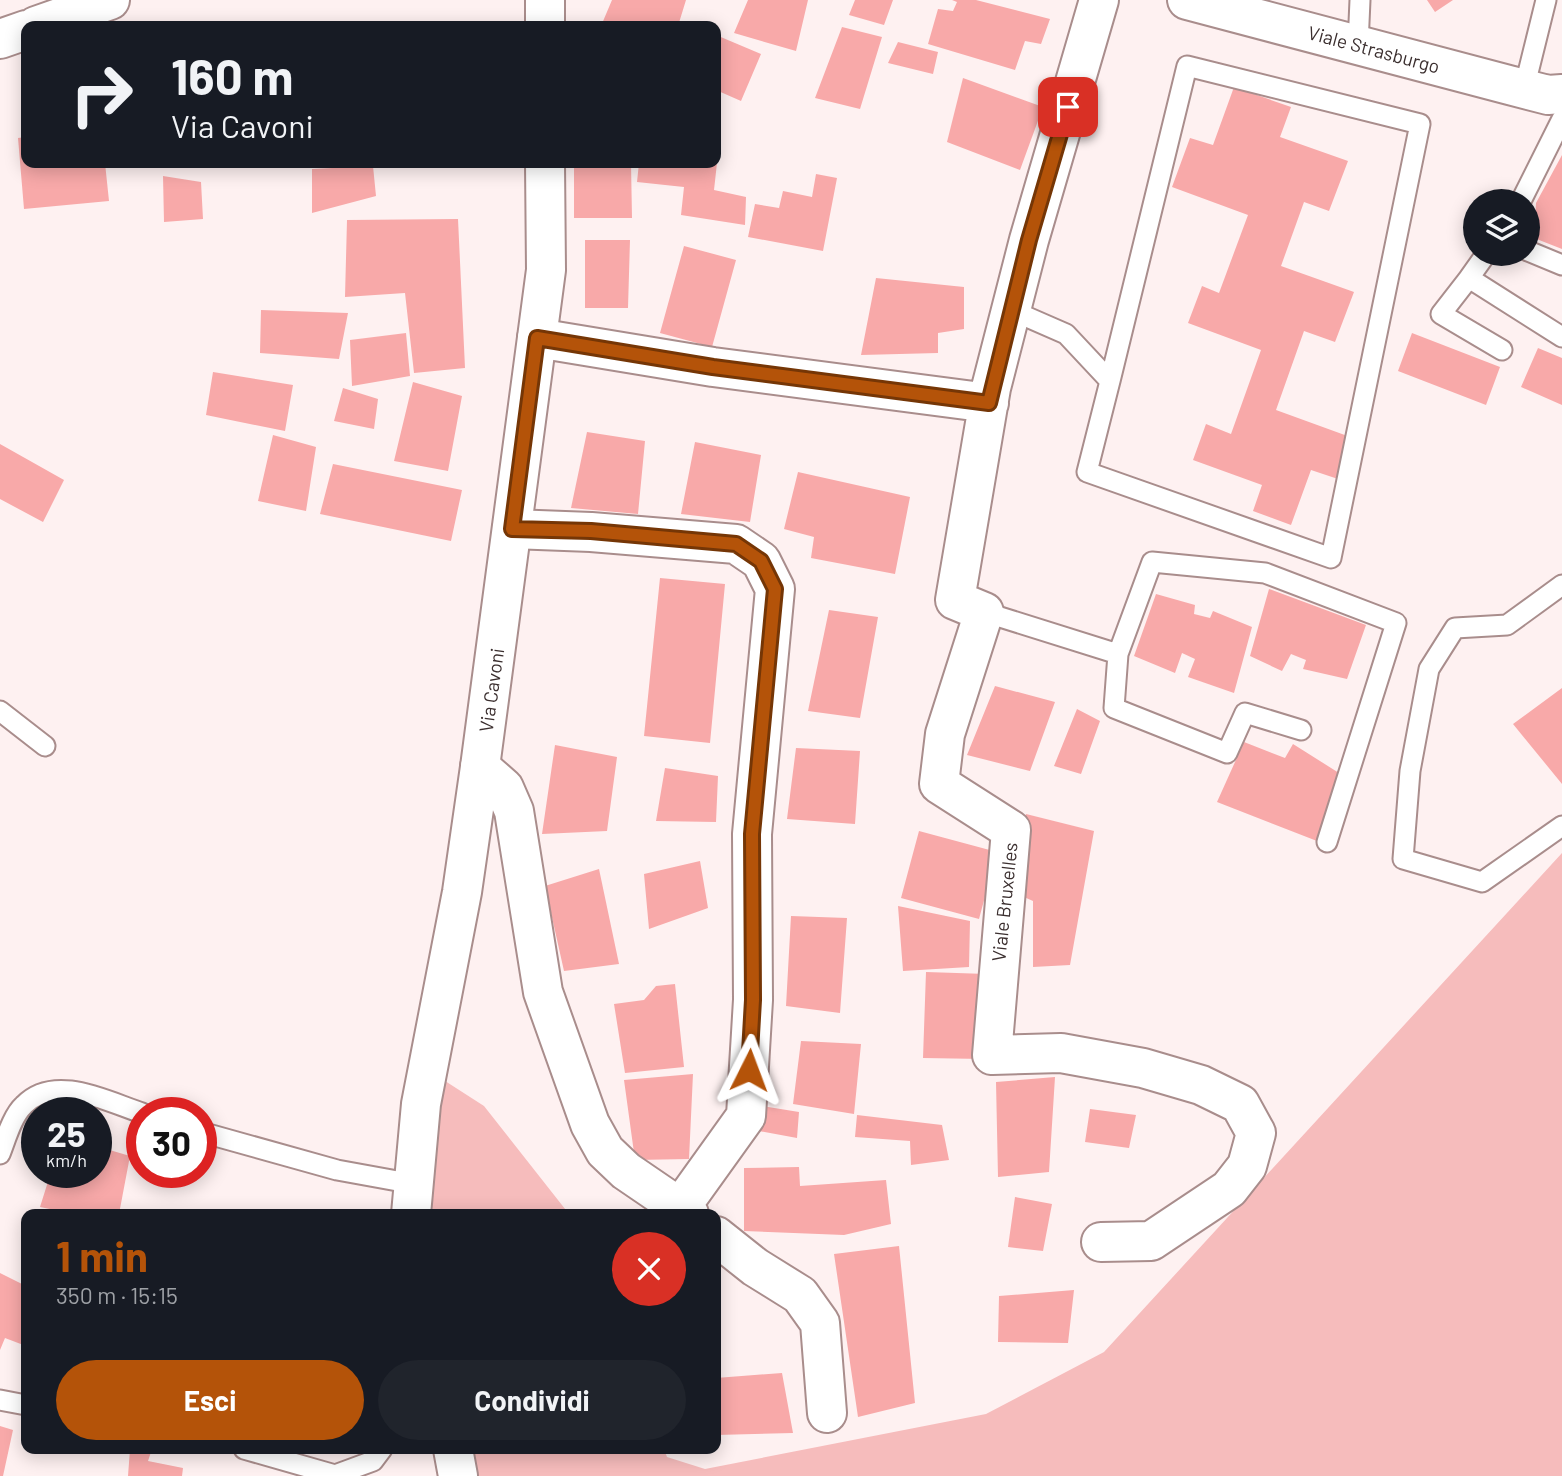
<!DOCTYPE html>
<html lang="it">
<head>
<meta charset="utf-8">
<style>
	body { margin:0; font-family:Barlow,sans-serif; background:#20242c; color:#f1f3f6; height:100vh; display:flex; flex-direction:column; font-size:26px; white-space:nowrap }
	* { box-sizing:border-box; margin:0 }
	p { font-size:23px; color:#9ea1a6 }
	.icon { flex:none; width:38px; height:38px; fill:none; stroke:currentColor; stroke-width:2; stroke-linecap:round; stroke-linejoin:round }
	.map { position:relative; flex:1; overflow:hidden }
	.sheet { position:absolute; left:21px; top:1209px; width:700px; height:245px; display:flex; flex-direction:column; background:#171b24; border-radius:14px; box-shadow:0 4px 18px #0003 }
	.sheet>* { flex:none }
	.hud { position:absolute; left:21px; top:21px; width:700px; height:147px; border-radius:14px; box-shadow:0 4px 18px #0003; background:#171b24; color:#f1f3f6; overflow:hidden }
	.fabs { position:absolute; left:1463px; top:189px; display:grid; gap:14px }
	.fabs a { display:grid; place-items:center; width:77px; height:77px; border-radius:50%; background:#171b24; box-shadow:0 4px 18px #0003; font-size:35px }
	.speed { position:absolute; left:21px; top:1097px; display:flex; gap:14px; font-size:35px; font-weight:700; text-align:center }
	.speed>* { display:grid; place-content:center; width:91px; height:91px; border-radius:50%; background:#171b24; box-shadow:0 4px 18px #0003; line-height:1 }
	.speed small { font-size:18px; font-weight:400 }
	.speed .limit { border:10px solid #d22; background:#fff; color:#111 }
	.pin { position:absolute; display:grid; place-items:center; width:60px; height:60px; color:#fff; margin:-30px; border-radius:14px; box-shadow:0 4px 10px #0006 }
	.me { position:absolute; width:77px; margin:-38px; rotate:3deg; stroke-linejoin:round; filter:drop-shadow(0 0 5px #0008) }
	.turn { display:flex; align-items:center; gap:24px; height:147px; padding:0 35px; font-size:32px }
	.turn .icon { width:91px; height:91px; stroke-width:2.5 }
	.turn b { display:block; font-size:49px; line-height:60px }
	.round { display:grid; place-items:center; flex:none; width:74px; height:74px; border-radius:37px; background:#20242c }
	.summary { display:flex; align-items:center; justify-content:space-between; height:119px; padding:0 35px }
	h1 { font-size:42px; font-weight:700; line-height:52px; color:#b45309 }
	.action { display:flex; gap:14px; margin-top:auto; padding:14px 35px }
	.action a { flex:1; height:80px; border-radius:42px; background:#b45309; color:#fff; font-size:28px; font-weight:700; line-height:80px; text-align:center }
	.action a+a { background:#20242c; color:#f1f3f6 }
	.map>svg:first-child { display:block }
	.green { fill:#f6bcbc }
	.building { fill:#f8a9a9 }
	.lines { fill:none; stroke-linecap:round; stroke-linejoin:round }
	.lane-casing { stroke:#a98d8c; stroke-width:23 }
	.street-casing { stroke:#a98d8c; stroke-width:42 }
	.secondary-casing { stroke:#a98d8c; stroke-width:42 }
	.lane { stroke:#fff; stroke-width:19 }
	.street { stroke:#fff; stroke-width:38 }
	.secondary { stroke:#fff; stroke-width:38 }
	.route-casing { stroke:#753606; stroke-width:18 }
	.route { stroke:#b45309; stroke-width:12 }
	.labels { text-anchor:middle; dominant-baseline:central; stroke-width:5; stroke-linejoin:round; paint-order:stroke }
	.street-label { font-size:19px; fill:#3b2f2f; stroke:#fff }
</style>
</head>
<body>
<div class="map">
<svg width="1562" height="1476" viewBox="0 0 1562 1476">
	<rect width="100%" height="100%" fill="#fef1f1"/>
	<path class="green" d="M1562 853V1476H478L474 1449H664L667 1457 705 1469 986 1414 1104 1352Z
		M442 1079 484 1106 569 1214H433L431 1199Z"/>
	<path class="building" d="M612 0H686L678 26H601Z
		M748 0H808L796 51 734 33Z
		M855 0H893L884 25 849 15Z
		M952 0H976L1050 19 1041 44 1025 41 1015 70 928 44 938 9 953 11 957 2Z
		M1427 0H1453L1435 12Z
		M842 27 882 37 860 109 815 98Z
		M716 35 761 54 741 101 716 90Z
		M898 42 938 52 933 74 888 63Z
		M963 78 1043 107 1020 170 947 142Z
		M1234 87 1291 107 1280 137 1348 161 1329 211 1304 202 1281 266 1354 292 1335 342 1304 331 1276 410 1353 438 1338 479 1311 470 1291 525 1253 511 1262 485 1193 460 1206 424 1231 434 1261 350 1188 323 1202 286 1219 293 1248 215 1172 187 1190 138 1213 145Z
		M26 137V163H105L109 201 24 209 18 138Z
		M1562 155V249L1534 238 1536 203Z
		M574 163H631L632 218H574Z
		M639 163H717L714 190 746 197 745 225 681 215 684 187 637 182Z
		M373 166 376 196 312 213V169Z
		M816 174 837 178 823 251 748 237 755 204 779 208 783 191 812 197Z
		M163 176 201 182 203 219 164 222Z
		M458 219 465 368 414 373 405 293 345 297 347 220Z
		M585 240H630L628 308H585Z
		M684 246 736 260 712 347 660 333Z
		M876 278 964 287V329L938 333V353L861 355Z
		M261 310 348 313 339 359 260 353Z
		M406 333 410 376 352 386 350 340Z
		M1412 333 1500 367 1486 405 1398 371Z
		M1538 348 1562 358V405L1521 387Z
		M213 372 293 385 285 431 206 415Z
		M413 382 462 396 448 471 394 461Z
		M343 388 378 399 374 429 334 421Z
		M587 432 645 441 638 514 571 508Z
		M273 435 316 447 306 511 258 501Z
		M695 442 761 455 750 522 681 514Z
		M0 444 64 480 43 522 0 499Z
		M333 464 462 490 451 541 320 514Z
		M798 472 910 497 895 574 811 558 814 537 784 529Z
		M660 578 725 584 710 743 644 736Z
		M1269 589 1366 625 1347 679 1303 669 1306 660 1291 654 1282 671 1250 656Z
		M1156 594 1195 605 1194 614 1210 618 1213 611 1252 627 1234 693 1188 677 1195 659 1182 653 1175 673 1134 656Z
		M829 610 878 617 860 718 808 711Z
		M995 686 1055 702 1030 771 967 755Z
		M1562 688V784L1513 724Z
		M1077 709 1100 721 1081 774 1054 766Z
		M1244 742 1285 758 1293 744 1339 773 1317 841 1217 802Z
		M555 745 617 757 607 831 542 834Z
		M796 748 860 751 855 824 787 819Z
		M665 768 718 776 716 822 656 821Z
		M1026 814 1094 831 1070 965 1033 967V901L1010 891Z
		M919 831 997 852 979 919 901 898Z
		M700 861 708 908 649 929 644 874Z
		M599 869 619 964 564 971 545 886Z
		M898 906 970 921 969 967 903 971Z
		M791 916 847 918 840 1013 786 1006Z
		M926 972 987 974 984 1059 923 1058Z
		M675 984 684 1067 625 1073 614 1004 644 1000 656 986Z
		M801 1041 861 1044 854 1114 793 1104Z
		M693 1074 689 1159 635 1160 624 1080Z
		M1055 1077 1049 1172 998 1177 996 1082Z
		M762 1106 799 1112 797 1138 759 1131Z
		M1090 1109 1136 1115 1129 1148 1085 1142Z
		M857 1115 942 1125 949 1160 911 1165 910 1141 855 1137Z
		M96 1146 130 1156 119 1214H74L40 1207 51 1172H96Z
		M799 1167 800 1186 886 1180 891 1224 844 1235 744 1231V1168Z
		M1015 1197 1052 1204 1043 1251 1008 1247Z
		M899 1246 915 1403 858 1417 834 1254Z
		M0 1273 26 1286V1346L5 1338 0 1350Z
		M1074 1290 1068 1343 998 1342 999 1296Z
		M782 1373 793 1433 716 1435V1378Z
		M0 1426 13 1430 3 1476H0Z
		M130 1449H152L148 1461 183 1468 182 1476H128Z"/>
	<g class="lines">
		<defs>
			<path id="lane" d="M1358 45 1360 0
				M1524 89 1546 0
				M1521 201 1562 119
				M1528 251 1562 265
				M1486 254 1469 278 1562 337
				M1469 278 1441 314 1502 350
				M1011 310 1066 334 1110 381 1087 472 1331 558 1420 124 1187 66 1110 381
				M1562 585 1507 625 1455 628 1429 669 1410 771 1403 859 1482 882 1562 826
				M984 612 1118 654 1114 708 1227 753 1245 713 1301 730
				M1118 654 1152 562 1265 573 1396 623 1327 842
				M0 711 45 746
				M201 1132 337 1170 414 1184
				M0 1154C6 1139 12 1116 24 1105 55 1073 108 1102 142 1113
				M0 1400 26 1405
				M244 1449 335 1475 373 1461 382 1449"/>
			<path id="street" d="M1099 0 1029 240 991 388 955 600 984 612 945 734 939 784 1011 830 992 1055 1061 1053 1143 1068 1201 1085 1240 1104 1256 1133 1247 1166 1229 1189 1151 1241 1101 1242
				M1187 0 1509 85 1548 95 1562 94
				M36 26 110 0
				M0 39 26 30
				M537 338 713 367 989 403
				M512 529 591 532 736 544 761 561 775 589 752 834 753 1000 746 1116 680 1208
				M480 767 504 788 514 811 543 992 590 1124 605 1151 626 1171 689 1214
				M716 1236 755 1267 800 1295 820 1323 827 1413"/>
			<path id="secondary" d="M545 0V26
				M411 1214 421 1104 462 892 480 767 546 270 545 163
				M453 1449 458 1476"/>
		</defs>
		<use href="#lane" class="lane-casing"/>
		<use href="#street" class="street-casing"/>
		<use href="#secondary" class="secondary-casing"/>
		<use href="#lane" class="lane"/>
		<use href="#street" class="street"/>
		<use href="#secondary" class="secondary"/>
	</g>
	<g class="lines">
		<defs>
			<path id="route" d="M749 1070 753 1000 752 834 775 589 761 561 736 544 591 531 512 529 537 338 713 367 989 403 1029 240 1068 107"/>
		</defs>
		<use href="#route" class="route-casing"/>
		<use href="#route" class="route"/>
	</g>
	<g class="labels">
		<g class="street-label">
			<text transform="translate(1374 49) rotate(15)">Viale Strasburgo</text>
			<text transform="translate(491 690) rotate(-82)">Via Cavoni</text>
			<text transform="translate(1004 902) rotate(-84)">Viale Bruxelles</text>
		</g>
	</g>
</svg>
<div class="fabs">
<a><svg class="icon" aria-label="layers" viewBox="0 0 24 24"><path d="M12 4l9 5-9 5-9-5zM3 14l9 5 9-5"/></svg></a>
</div>
<div class="speed"><div>25<small>km/h</small></div><div class="limit">30</div></div>
<div class="pin" style="left:1068px;top:107px;background:#d93025"><svg class="icon" aria-label="arrive" viewBox="0 0 24 24"><path d="M6 21V4h12l-3 4 3 4H6"/></svg></div>
<svg class="me" style="left:749px;top:1070px" viewBox="-20 -20 40 40"><path d="M0-17L14 15 0 8-14 15z" fill="#b45309" stroke="#fff" stroke-width="4"/></svg>
<div class="hud">
<div class="turn"><svg class="icon" aria-label="right" viewBox="0 0 24 24"><path d="M7 20v-9h11M14 6l5 5-5 5"/></svg><div><b>160 m</b>Via Cavoni</div></div>
</div>
<section class="sheet">
<div class="summary"><div><h1>1 min</h1><p>350 m · 15:15</p></div><a class="round" style="background:#d93025;color:#fff"><svg class="icon" aria-label="close" viewBox="0 0 24 24"><path d="M6 6l12 12M18 6L6 18"/></svg></a></div>
<div class="action"><a>Esci</a><a>Condividi</a></div>
</section>
</div>
</body>
</html>
